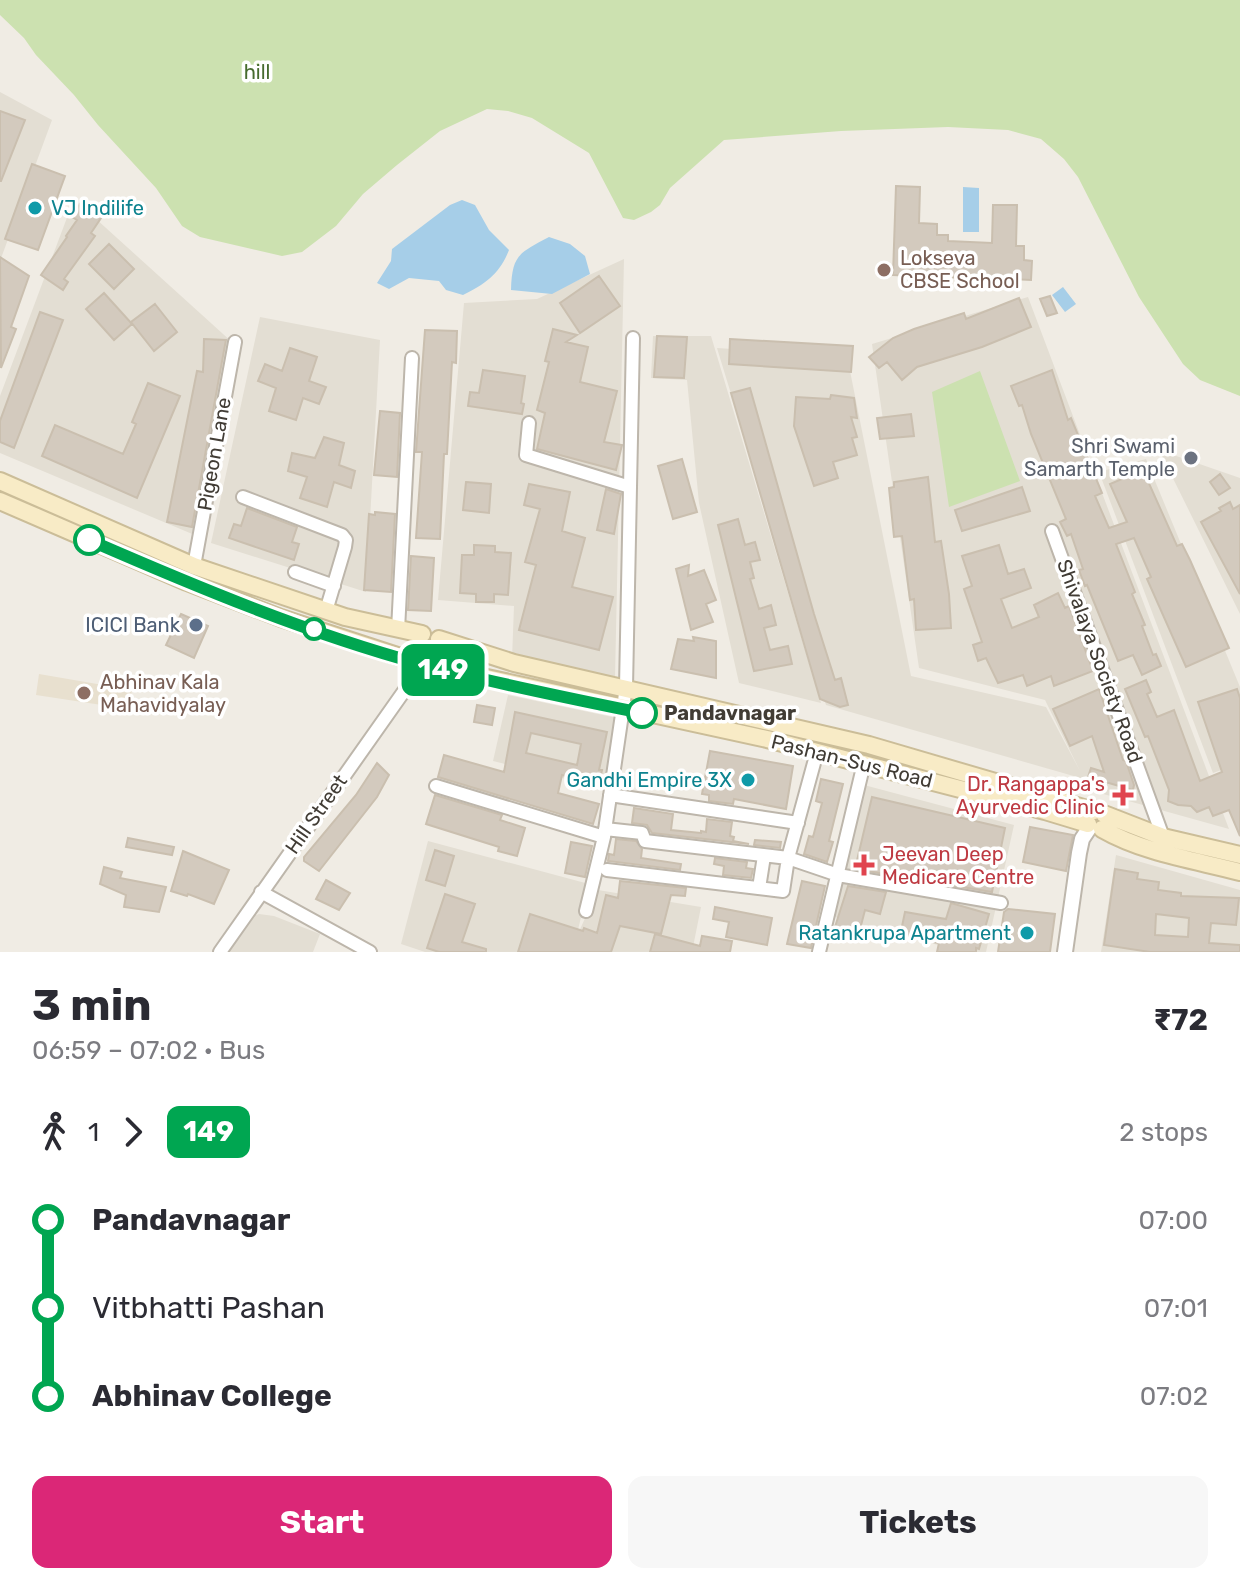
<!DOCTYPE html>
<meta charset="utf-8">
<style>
body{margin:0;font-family:Rubik,sans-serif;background:#f7f7f7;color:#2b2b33;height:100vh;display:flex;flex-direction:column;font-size:30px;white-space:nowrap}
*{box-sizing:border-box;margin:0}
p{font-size:26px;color:#7c7c81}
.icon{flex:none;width:44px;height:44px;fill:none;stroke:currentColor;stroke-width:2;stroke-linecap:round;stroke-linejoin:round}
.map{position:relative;height:952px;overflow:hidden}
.drawer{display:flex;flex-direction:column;background:#fff;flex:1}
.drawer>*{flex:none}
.badge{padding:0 16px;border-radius:12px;font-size:28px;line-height:52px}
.map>.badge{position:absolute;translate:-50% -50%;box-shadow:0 0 0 4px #fff}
.legs{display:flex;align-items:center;gap:12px;height:88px;padding:0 32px;font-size:26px}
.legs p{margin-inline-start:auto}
.summary{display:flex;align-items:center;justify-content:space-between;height:136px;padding:0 32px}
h1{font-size:44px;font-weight:700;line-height:60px}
.action{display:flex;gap:16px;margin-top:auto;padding:16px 32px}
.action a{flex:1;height:92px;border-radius:16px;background:#db2777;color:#fff;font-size:32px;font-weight:700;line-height:92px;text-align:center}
.action a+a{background:#f7f7f7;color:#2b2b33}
ul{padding:0 32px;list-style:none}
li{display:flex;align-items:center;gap:28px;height:88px;font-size:30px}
li i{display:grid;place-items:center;width:12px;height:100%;margin:0 10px;background:currentColor}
li i::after{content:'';width:20px;height:20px;margin:-10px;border:6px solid;border-radius:50%;background:#fff}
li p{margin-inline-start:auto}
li:first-child i{background:linear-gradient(#0000 50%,currentColor 0)}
li:last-child i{background:linear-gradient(currentColor 50%,#0000 0)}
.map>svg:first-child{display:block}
.residential{fill:#e3ded3}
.education{fill:#e8e0cf}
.green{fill:#cce1b0}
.water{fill:#a6cee8}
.building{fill:#d3cabe;stroke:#cabfaf;stroke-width:2;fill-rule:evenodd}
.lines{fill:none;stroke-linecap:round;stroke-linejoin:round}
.minor-casing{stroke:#bdb6ab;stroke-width:16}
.tertiary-casing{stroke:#bdb6ab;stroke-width:18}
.secondary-casing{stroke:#cbbd98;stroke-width:20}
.minor{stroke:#fff;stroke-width:12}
.tertiary{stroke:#fff;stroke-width:14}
.secondary{stroke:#f8ebc6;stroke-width:16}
.line-1-casing{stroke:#fff;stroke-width:18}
.line-1{stroke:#00a651;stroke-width:12}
.culture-dot{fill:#0f9aa8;stroke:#fff;stroke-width:3}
.education-dot{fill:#8d6e63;stroke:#fff;stroke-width:3}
.worship-dot{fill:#6b7280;stroke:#fff;stroke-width:3}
.stop-1-dot{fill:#fff;stroke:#00a651;stroke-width:4}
.service-dot{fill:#5c6f8a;stroke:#fff;stroke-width:3}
.health-dot{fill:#e0444e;stroke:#fff;stroke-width:3}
.labels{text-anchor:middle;stroke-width:7;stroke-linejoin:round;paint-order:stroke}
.park-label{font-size:20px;fill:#476c2f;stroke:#fff}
.culture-label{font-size:20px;fill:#0d838f;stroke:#fff;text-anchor:end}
.education-label{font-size:20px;fill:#785e54;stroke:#fff;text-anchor:start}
.worship-label{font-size:20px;fill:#5b616d;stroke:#fff;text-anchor:end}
.street-label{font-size:20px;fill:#413c35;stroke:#fff}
.service-label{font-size:20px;fill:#4e5e75;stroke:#fff;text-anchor:end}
.stop-label{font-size:20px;font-weight:bold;fill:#413c35;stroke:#fff;text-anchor:start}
.health-label{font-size:20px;fill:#be3a42;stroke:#fff;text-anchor:end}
</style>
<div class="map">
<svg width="1240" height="952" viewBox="0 0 1240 952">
<rect width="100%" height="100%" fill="#f0ece4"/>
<path class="residential" d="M0 92 52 120 0 261Z
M74 199 233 343 197 536 0 453V396Z
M624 259 615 678 512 659 514 606 438 600 464 303 537 299Z
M1028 297 1229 829 1089 790 1084 779 826 705 717 348 847 356 911 676 1046 707 1080 771 1045 700 919 668 872 344Z
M260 317 380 340 366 592 211 543Z
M653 336H711L821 703 739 683 699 503 687 380 651 378Z
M1159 450 1240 478V614Z
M1146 459 1240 687V763L1213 773 1099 472Z
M508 695 622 719 607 789 493 761Z
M864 785 1014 825 986 952H964L831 916Z
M428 841 589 884 576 938 598 890 701 907 692 952H425L401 944Z
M1116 855 1240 890V952H1101Z
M259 914 274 916 320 934 313 952H224L251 917Z"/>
<path class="education" d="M39 674 132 690 128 709 36 695Z"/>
<path class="green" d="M0 0H1240V396L1200 380 1183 364 1139 297 1078 177 1064 159 1041 139 1008 130 948 127 841 131 724 140 670 188 660 205 651 212 634 220 623 218 589 153 532 118 508 111 487 109 440 131 397 165 363 194 336 226 302 252 282 256 200 237 182 226 156 188 98 125 74 95 36 55 24 38 0 15Z
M980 371 1020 481 949 507 932 392Z"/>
<path class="water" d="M963 187 979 188V232H963Z
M462 200 475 205 489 230 509 250C500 273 486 284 463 295L446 290 439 281 409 278 389 289 377 283 391 261 392 249 450 205Z
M549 237 570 244 585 256 590 274 552 294 511 290C512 255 519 253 549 237Z
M1063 287 1076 304 1065 312 1052 295Z"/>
<path class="building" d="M0 111 25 120 1 181H0Z
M32 164 65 176 38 250 5 239Z
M896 186 920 187 919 223 937 224V235H948V241L992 243 993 205H1017L1016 246H1024V260L1032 261 1031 280 1008 279 1007 288H989L990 279 893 275Z
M83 199 105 212 91 233 95 236 64 279 68 282 63 290 41 275 67 237 66 236 77 220 72 217Z
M109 244 134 269 114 289 89 264Z
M0 257 29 276 11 327 16 329 1 368Z
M599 276 620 306 580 333 560 303Z
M104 293 132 324 114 340 86 309Z
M1050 296 1057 313 1047 316 1040 299Z
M1019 298 1031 327 982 347 917 367 902 380 887 362 879 368 869 357 893 338 914 329 964 313 966 319Z
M155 304 177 332 154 351 131 322Z
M40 312 63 320 14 448 0 442V421Z
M553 329 577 335 566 342 588 347 580 382 617 391 604 442 622 445 616 470 537 449 545 413 537 410 549 362 545 361Z
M425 330 457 331 456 363 452 362 447 454H444L440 539 416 538 422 452H416Z
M657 336 687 337 684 378 654 377Z
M204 339 226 340 225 345 192 527 167 522 197 371 203 372Z
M730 339 853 346 851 372 729 364Z
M290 348 317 357 309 381 326 387 319 404 303 398 296 420 269 411 276 388 258 381 265 364 282 371Z
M483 370 525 376 521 403 524 404 522 414 468 406 470 392 479 393Z
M1052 370 1068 420 1071 418 1102 493 1095 496 1109 528 1127 522 1110 484 1143 470 1177 546 1182 544 1190 560 1229 648 1186 667 1147 579 1151 577 1134 538 1116 544 1135 592 1132 594 1145 625 1142 626 1153 655 1156 654 1161 666 1142 675 1133 655 1118 661 1087 585 1085 586 1079 570 1083 569 1071 534 1067 536 1060 522 1066 519 1031 434 1022 405 1019 406 1011 386Z
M148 383 180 396 137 498 42 456 55 425 123 454 136 424 132 422Z
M750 388 814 614 835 680 841 678 848 705 840 707 820 699 731 393Z
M831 395 854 398 857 418 851 417 857 437 852 438 857 455 833 462 838 478 814 486 794 426 796 397 830 399Z
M380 411 400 413 397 477 374 475Z
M911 414 914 436 880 439 877 418Z
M324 437 344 443 339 465 355 471 351 488 334 482 327 507 300 498 307 477 288 471 292 453 315 458Z
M682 459 697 512 673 519 658 466Z
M1220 474 1230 488 1219 495 1210 482Z
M928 477 935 542 941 541 949 594 951 628 916 630 914 599 910 600 902 536 894 537 889 488 894 487V482Z
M466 482 491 484 489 513 463 510Z
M529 484 570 492 562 531 585 538 572 587 613 597 599 650 519 630 536 565 525 562 540 509 524 505Z
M1022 487 1030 511 962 531 955 510Z
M606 489 621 494 614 534 597 530Z
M1230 502 1233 509 1240 505V594L1201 522 1221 511 1219 508Z
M247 508 297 527 292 542 299 544 294 560 229 538 234 524 241 526Z
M375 512 395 514 391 592 364 590 369 514 375 515Z
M738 519 745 545 755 542 760 560 750 562 754 578 750 579 759 609 771 605 776 625 764 628 770 650 788 646 792 664 754 671 718 525Z
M474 545 495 546V552L511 553 508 595 494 594V602H476V594L460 593 462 555H474Z
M999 545 1008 574 1024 569 1031 588 1001 599 1012 628 1039 617 1034 605 1058 593 1065 608 1069 606 1093 671 1054 686 1051 676 1027 686 1023 675 998 683 986 658 978 661 973 645 982 642 964 589 972 586 962 556Z
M411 556 434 558 431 611 408 610Z
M689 565 688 576 704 570 716 600 706 604 713 622 691 630 676 569Z
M181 614 208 626 194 658 166 645Z
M693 637 716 641V678L671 669 678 639 694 641Z
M1146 680 1151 692 1147 694 1157 717 1174 710 1200 781 1222 772 1198 702 1237 689 1240 698V836L1229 810 1213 816 1209 807 1197 812 1191 806 1178 805 1168 801 1169 790 1148 736 1145 737 1125 689Z
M1099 689 1123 760 1126 761 1134 785 1133 790 1088 777 1091 768 1104 772 1092 736 1070 746 1053 709Z
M477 705 495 708 492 725 474 722Z
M515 712 607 732 599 770H602L599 784 562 775 558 793 599 804 593 824 438 777 444 755 504 772ZM531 733 581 744 577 765 526 753Z
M710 751 793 766 786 809 734 799 733 804 709 801V795L702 794Z
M377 763 389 775 377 797 319 871 304 861V857L356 795Z
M821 779 843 784 829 841 833 842 827 862 804 854 809 836 813 837 822 803 816 801Z
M435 795 502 815 500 820 525 828 517 856 498 851 499 847 426 824Z
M872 797 1005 828 992 892 855 869Z
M634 808 673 814 671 830 701 833V831L706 832 707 819 732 822 730 836 734 837 733 841 749 844 652 833 647 825 632 823Z
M1030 827 1073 835 1066 871 1023 862Z
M128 838 174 847 172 855 126 847Z
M616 839 636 841 642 849 641 858 681 864 680 870 608 861 609 854 614 855Z
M755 840 781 842 780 848 754 845Z
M571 842 592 846 585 877 565 873Z
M435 850 454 856 445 886 426 880Z
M183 851 229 870 214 904 188 894 187 896 171 891Z
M715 858 747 862 746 868 753 869 751 878 723 875 724 866 714 864Z
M104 867 122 872 120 878 166 887 159 912 124 907 126 895 100 884Z
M1115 869 1138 873 1137 879 1159 882 1158 890 1181 893V896L1239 898 1236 925 1211 923 1209 943 1240 945V952H1150L1104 945ZM1156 914 1189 918 1188 937 1155 935Z
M326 880 350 893 339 910 316 899Z
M620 881 686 888 685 896 671 895 661 934 620 926 611 952H518L530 914 583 931 584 928 597 933 606 895 618 898Z
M802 881 825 886 811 948 787 944Z
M848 886 886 892 880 914 865 910 858 937 834 930Z
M445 894 475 904 462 942 486 949V952H439L427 948Z
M951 903 989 914 979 949 976 948V952H937L939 943 900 936 905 912 946 919Z
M715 907 772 918 767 945 726 937 729 922 713 919Z
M1008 909 1055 914 1050 952H998L1004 912Z
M655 934 700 946 702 936 732 941 730 952H650Z"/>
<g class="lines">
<g class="minor-casing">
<path id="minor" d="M529 423 526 455 630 487
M243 497 342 535 346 540 345 547 326 611
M1052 531 1163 837
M194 566 235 342
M295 572 334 586
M398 630 412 358
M436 786 604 837
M610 795 798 823
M605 829 642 833 645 841 788 858 838 875 1001 903
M607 870 783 891 788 858 817 752
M759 888 764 856
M261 892 370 952
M586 911 604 837 626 687 633 338
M220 952 414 677 419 663
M819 952 864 763"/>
</g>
<g class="tertiary-casing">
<path id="tertiary" d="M1065 952 1079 853 1082 839 1090 827"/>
</g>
<g class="secondary-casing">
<path id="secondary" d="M0 481 194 566 345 617 422 634
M0 501 187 582 281 618 419 663
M439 639 514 663 869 745 1094 811
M427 665 767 739 1045 811 1088 824
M1104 814 1163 837 1240 855
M1102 829C1144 853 1194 860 1240 872"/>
</g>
<use href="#minor" class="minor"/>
<use href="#tertiary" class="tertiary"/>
<use href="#secondary" class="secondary"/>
</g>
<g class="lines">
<g class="line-1-casing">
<path id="line-1" d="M89 540C197 587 307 633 421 664 493 683 568 698 642 713"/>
</g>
<use href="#line-1" class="line-1"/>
</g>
<g class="culture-dot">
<circle cx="35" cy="208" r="8"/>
<circle cx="748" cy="780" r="8"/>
<circle cx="1027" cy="933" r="8"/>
</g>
<g class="education-dot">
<circle cx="884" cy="270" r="8"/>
<circle cx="84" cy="693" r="8"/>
</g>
<circle class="worship-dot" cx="1191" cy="458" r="8"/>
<g class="stop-1-dot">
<circle cx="89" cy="540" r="14"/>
<circle cx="314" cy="629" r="10"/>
<circle cx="642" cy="713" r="14"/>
</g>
<circle class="service-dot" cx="196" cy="625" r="8"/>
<g class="health-dot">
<path d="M1119 783h8v8h8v8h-8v8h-8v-8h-8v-8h8z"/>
<path d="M860 853h8v8h8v8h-8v8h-8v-8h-8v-8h8z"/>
</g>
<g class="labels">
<g class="park-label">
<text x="257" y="79">hill</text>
</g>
<g class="culture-label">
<text x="51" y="215" text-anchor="start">VJ Indilife</text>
<text x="732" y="787">Gandhi Empire 3X</text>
<text x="1011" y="940">Ratankrupa Apartment</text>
</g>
<g class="education-label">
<text x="900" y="265">Lokseva<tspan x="900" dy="23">CBSE School</tspan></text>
<text x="100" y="689">Abhinav Kala<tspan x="100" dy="23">Mahavidyalay</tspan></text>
</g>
<g class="worship-label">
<text x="1175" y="453">Shri Swami<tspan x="1175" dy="23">Samarth Temple</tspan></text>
</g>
<g class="street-label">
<text transform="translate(214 454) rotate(-80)" y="7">Pigeon Lane</text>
<text transform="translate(1100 661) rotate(70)" y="7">Shivalaya Society Road</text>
<text transform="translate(852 761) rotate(14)" y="7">Pashan-Sus Road</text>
<text transform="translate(316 814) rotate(-55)" y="7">Hill Street</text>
</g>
<g class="service-label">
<text x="180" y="632">ICICI Bank</text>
</g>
<g class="stop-label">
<text x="664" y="720">Pandavnagar</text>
</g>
<g class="health-label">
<text x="1105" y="791">Dr. Rangappa's<tspan x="1105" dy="23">Ayurvedic Clinic</tspan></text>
<text x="882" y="861" text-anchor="start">Jeevan Deep<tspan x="882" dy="23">Medicare Centre</tspan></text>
</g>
</g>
</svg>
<b class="badge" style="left:443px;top:670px;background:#00a651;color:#fff">149</b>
</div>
<section class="drawer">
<div class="summary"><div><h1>3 min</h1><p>06:59 – 07:02 · Bus</p></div><b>₹72</b></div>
<div class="legs"><svg class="icon" aria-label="walk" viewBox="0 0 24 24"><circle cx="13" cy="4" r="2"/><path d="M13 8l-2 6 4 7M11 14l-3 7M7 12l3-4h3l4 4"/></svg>1<svg class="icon" aria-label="forward" viewBox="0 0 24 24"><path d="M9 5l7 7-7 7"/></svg><b class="badge" style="background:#00a651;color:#fff">149</b><p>2 stops</p></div>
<ul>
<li><i style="color:#00a651"></i><b>Pandavnagar</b><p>07:00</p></li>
<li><i style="color:#00a651"></i><span>Vitbhatti Pashan</span><p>07:01</p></li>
<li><i style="color:#00a651"></i><b>Abhinav College</b><p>07:02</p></li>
</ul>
<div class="action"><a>Start</a><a>Tickets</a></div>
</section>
